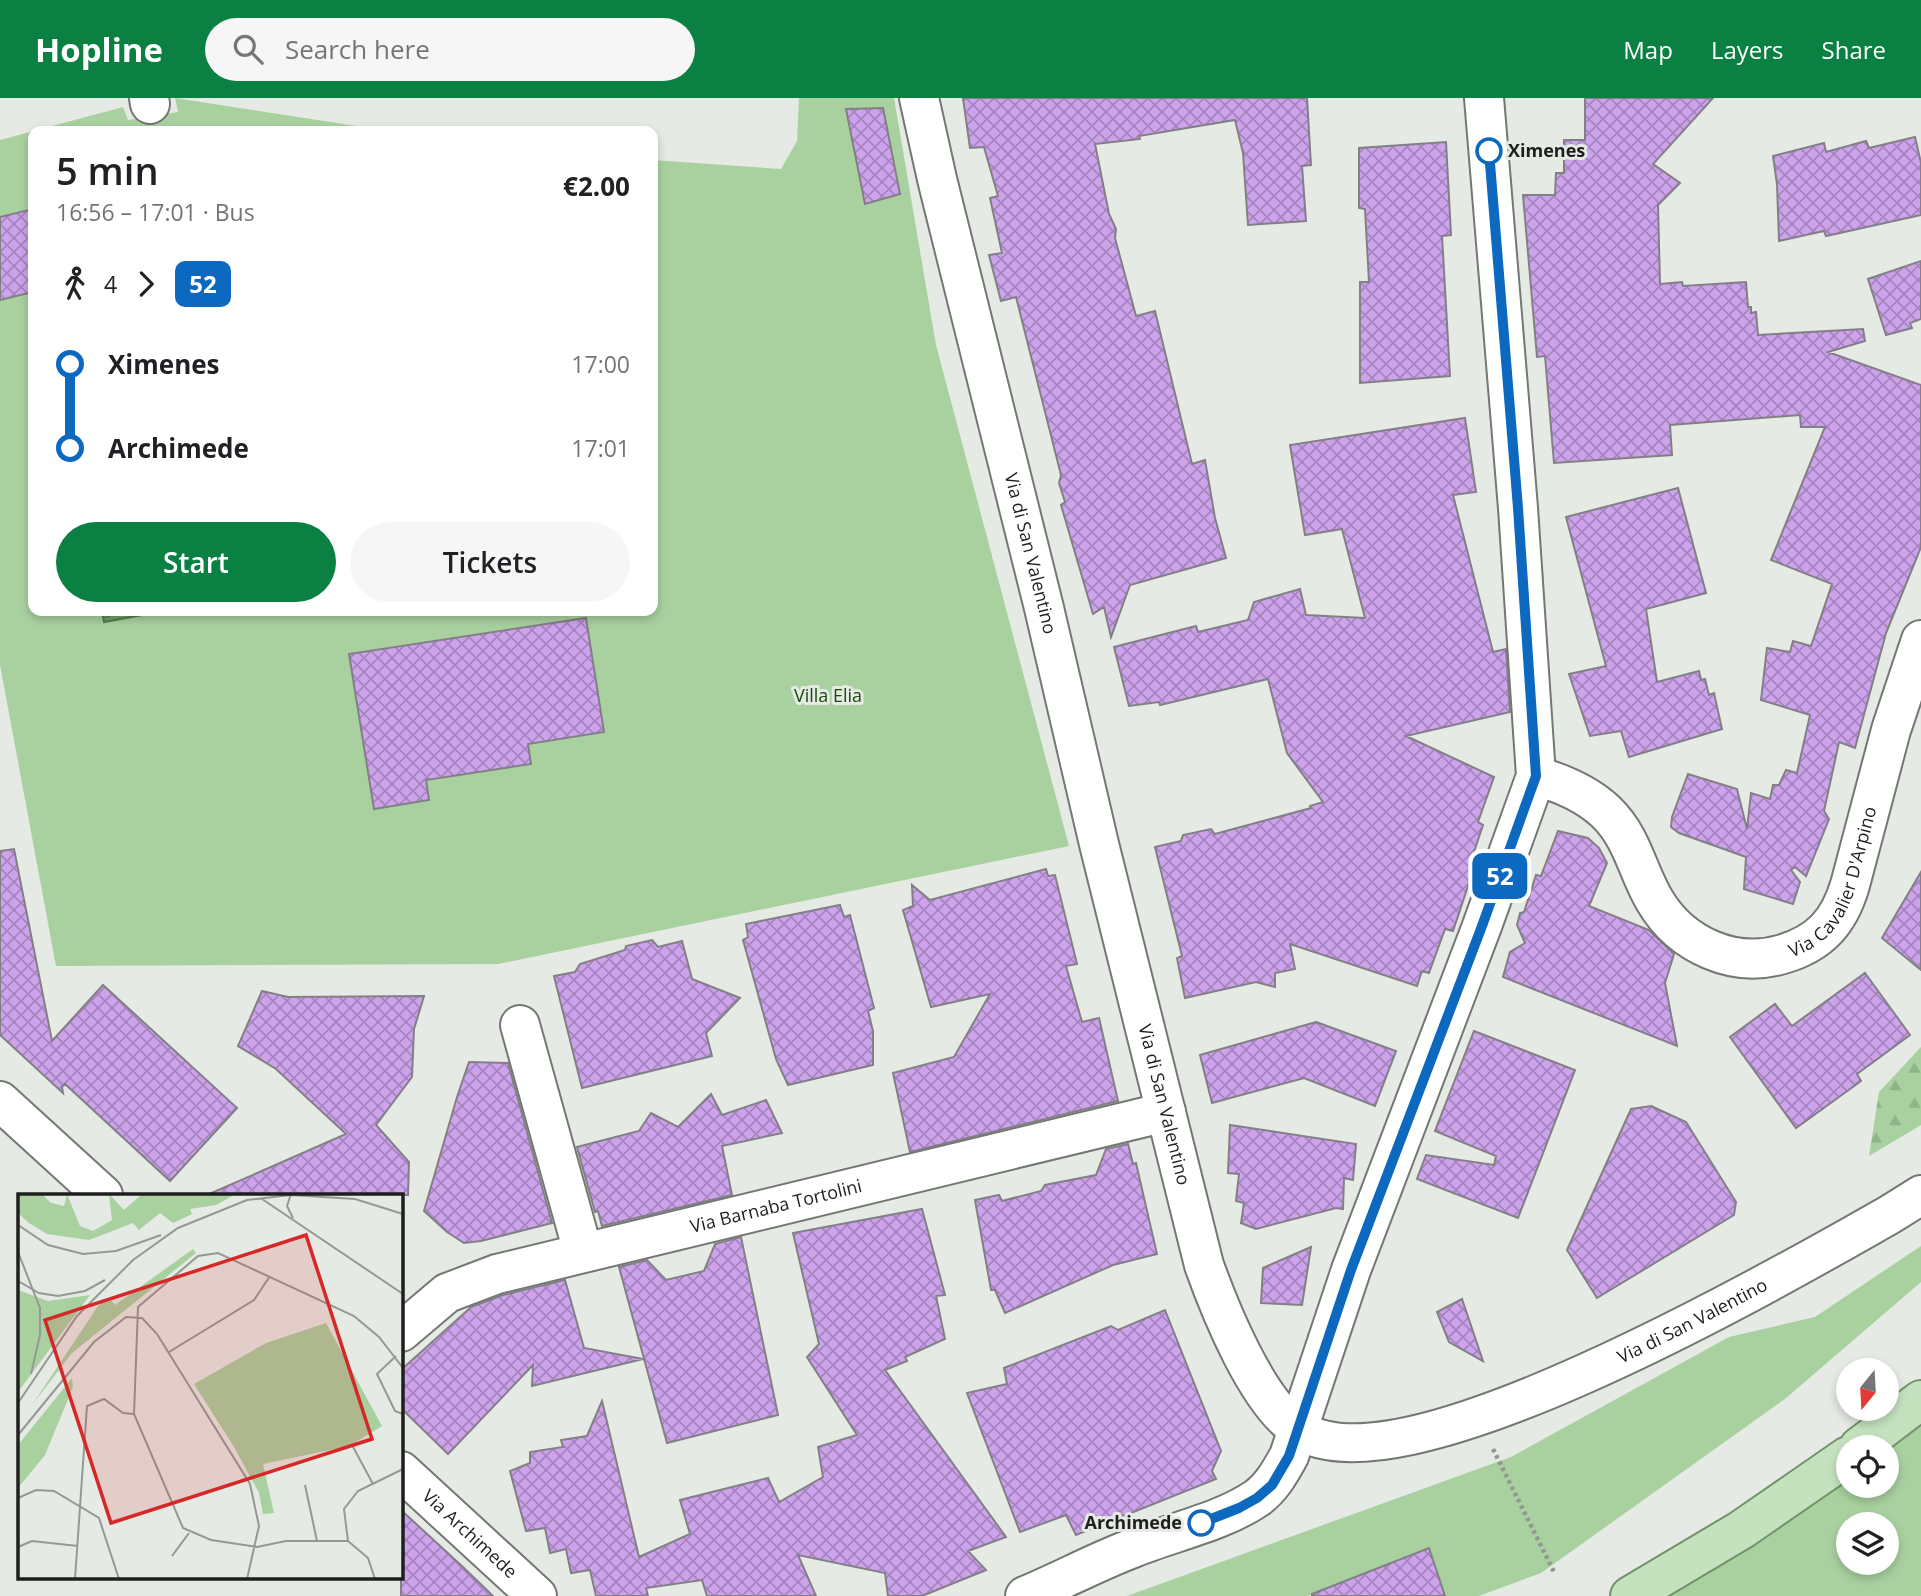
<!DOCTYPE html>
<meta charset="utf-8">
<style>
body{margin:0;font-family:"Open Sans",sans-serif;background:#f6f6f6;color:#202124;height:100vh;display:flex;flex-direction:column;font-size:26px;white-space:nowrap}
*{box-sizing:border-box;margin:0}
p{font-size:23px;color:#757577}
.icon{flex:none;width:38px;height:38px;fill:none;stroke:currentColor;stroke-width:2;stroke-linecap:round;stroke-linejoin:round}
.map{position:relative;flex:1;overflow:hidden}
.drawer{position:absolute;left:28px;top:28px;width:630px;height:490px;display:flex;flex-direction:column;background:#fff;border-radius:14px;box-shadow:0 4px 10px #0003}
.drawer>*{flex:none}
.badge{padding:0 14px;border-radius:10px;font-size:24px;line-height:46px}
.needle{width:46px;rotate:198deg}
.buttons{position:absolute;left:1836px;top:1260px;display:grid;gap:14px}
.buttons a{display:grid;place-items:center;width:63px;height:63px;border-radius:50%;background:#fff;box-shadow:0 4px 10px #0003;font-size:35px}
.map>.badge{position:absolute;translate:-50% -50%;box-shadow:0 0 0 4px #fff}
.legs{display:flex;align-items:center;gap:10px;height:77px;padding:0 28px;font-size:23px}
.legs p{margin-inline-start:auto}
.headline{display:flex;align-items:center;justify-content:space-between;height:119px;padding:0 28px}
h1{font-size:38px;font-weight:600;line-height:52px}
.button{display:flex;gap:14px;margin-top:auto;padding:14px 28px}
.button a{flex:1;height:80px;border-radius:42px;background:#0b8043;color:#fff;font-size:28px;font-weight:600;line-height:80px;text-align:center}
.button a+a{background:#f6f6f6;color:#202124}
ul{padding:0 28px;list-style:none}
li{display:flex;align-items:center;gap:24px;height:84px;font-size:26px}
li i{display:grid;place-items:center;width:10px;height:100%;margin:0 9px;background:currentColor}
li i::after{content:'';width:18px;height:18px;margin:-9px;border:5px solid;border-radius:50%;background:#fff}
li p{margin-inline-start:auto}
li:first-child i{background:linear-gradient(#0000 50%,currentColor 0)}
li:last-child i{background:linear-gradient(currentColor 50%,#0000 0)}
header{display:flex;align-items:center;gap:42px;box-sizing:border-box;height:98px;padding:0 35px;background:#0b8043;color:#fff}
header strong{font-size:33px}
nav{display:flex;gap:38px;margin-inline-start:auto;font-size:24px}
.search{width:490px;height:63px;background:#f6f6f6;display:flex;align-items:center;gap:18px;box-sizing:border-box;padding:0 24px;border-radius:38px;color:#757577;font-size:26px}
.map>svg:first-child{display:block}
.green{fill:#a9d1a0;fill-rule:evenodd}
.forest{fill:url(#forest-firs)}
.water{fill:url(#water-waves);stroke:#577e4f;stroke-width:2}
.building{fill:url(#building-cross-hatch);stroke:#837f86;stroke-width:2}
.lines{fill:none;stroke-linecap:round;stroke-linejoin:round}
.minor-casing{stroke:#737872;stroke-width:42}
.major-casing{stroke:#72916a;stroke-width:42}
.path{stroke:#949793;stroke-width:4.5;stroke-dasharray:3.5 3.5;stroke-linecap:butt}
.minor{stroke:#fff;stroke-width:38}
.major{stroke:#c5e2bf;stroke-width:38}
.line-1-casing{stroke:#fff;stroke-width:16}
.line-1{stroke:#0c69bf;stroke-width:10}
.stop-1-dot{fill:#fff;stroke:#0c69bf;stroke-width:3.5}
.labels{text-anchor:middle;stroke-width:6;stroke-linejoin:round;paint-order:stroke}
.stop-label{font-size:18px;font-weight:bold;fill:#1e1f1d;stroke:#e5eae4;text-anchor:start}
.street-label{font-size:18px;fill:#1e1f1d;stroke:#e5eae4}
.park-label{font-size:18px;fill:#174c06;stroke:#e5eae4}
.inset-road{fill:none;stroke:#959994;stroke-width:2}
.view{fill:#d62828;fill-opacity:0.15;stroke:#d62828;stroke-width:3.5}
.inset-edge{fill:none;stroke:#1e1f1d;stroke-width:3.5}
</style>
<header>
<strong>Hopline</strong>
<div class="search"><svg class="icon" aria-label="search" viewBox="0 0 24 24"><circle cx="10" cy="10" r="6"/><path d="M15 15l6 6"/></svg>Search here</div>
<nav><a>Map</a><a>Layers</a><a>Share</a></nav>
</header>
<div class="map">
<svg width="1921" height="1498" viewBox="0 0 1921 1498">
<defs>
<pattern id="forest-firs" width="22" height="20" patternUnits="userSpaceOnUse" patternTransform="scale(1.75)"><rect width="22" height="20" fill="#a9d1a0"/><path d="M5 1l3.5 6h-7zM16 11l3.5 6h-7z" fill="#91b389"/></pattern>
<pattern id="water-waves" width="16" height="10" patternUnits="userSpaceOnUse" patternTransform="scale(1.75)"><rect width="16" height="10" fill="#70a664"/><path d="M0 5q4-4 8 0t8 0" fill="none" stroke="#5b8752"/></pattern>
<pattern id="building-cross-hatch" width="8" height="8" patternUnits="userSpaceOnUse" patternTransform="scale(1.75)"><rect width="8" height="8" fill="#cda3ec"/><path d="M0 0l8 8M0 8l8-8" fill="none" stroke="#a684bf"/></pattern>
</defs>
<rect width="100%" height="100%" fill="#e5eae4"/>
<path class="green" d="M175 0 389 33H33V513H653V62L781 71 797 43 799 0H894L936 247 1069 748 498 866 56 868 0 567V42L123 9 128 22 178 14Z
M1921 1148V1184L1785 1301 1541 1475 1479 1498H1445L1429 1450 1308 1498H1127L1511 1359 1729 1239 1815 1219Z
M1921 1322V1498H1667L1848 1373V1388H1886V1349ZM1848 1426H1886V1465H1848Z"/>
<path class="forest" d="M1921 949V1027L1869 1058 1879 994Z"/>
<path class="water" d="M102 513H147L148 516 104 524Z"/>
<path class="building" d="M963 0H1307L1311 67 1302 68 1306 123 1248 127 1243 55 1235 22 1139 38 1140 41 1095 46 1109 116 1116 131 1115 140 1136 218 1155 213 1192 366 1205 362 1215 420 1226 460 1130 487 1111 539 1104 509 1093 516 1061 407 1065 404 1059 385 1061 377 1016 199 1001 203 989 157 1002 155 990 100 998 98 984 49 970 50Z
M1585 0H1713L1653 66 1680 85 1658 107 1660 186 1682 184 1683 188 1746 184 1748 209H1751V215L1756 214 1758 237 1863 231 1865 243 1828 254 1921 287V449L1886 535 1855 650 1839 644 1824 713 1829 721 1806 778 1795 769 1791 772 1800 784 1793 806 1744 791 1746 759 1679 735 1671 729 1672 719 1688 676 1737 691 1747 731 1751 695 1770 701 1773 687H1779L1786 672 1797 675 1810 617 1761 602 1767 550 1790 554 1793 543 1811 548 1832 486 1771 462 1825 329H1801L1800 317 1670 327 1672 357 1554 365 1545 258 1537 259 1523 97H1555L1556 75H1564V42H1585Z
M883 10 900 96 865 106 846 11Z
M1915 39 1921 65V117L1826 138 1824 133 1779 143 1777 86 1773 58 1824 45 1826 54 1866 43 1869 50Z
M1446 44 1451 137 1442 138 1450 278 1360 285V184H1369L1365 111 1359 110V50Z
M33 111V194L0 202V119Z
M1921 163V221L1910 225 1912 230 1886 237 1868 181Z
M1465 320 1476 394 1453 397 1493 554 1506 551 1510 614 1406 638 1494 679 1478 724 1483 727 1469 769 1474 770 1453 833 1445 831 1429 875 1422 873 1417 888 1290 846 1295 871 1275 875V889L1256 884 1185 900 1177 860 1182 858 1155 749 1181 743 1183 737 1211 731 1215 736 1311 710 1310 708 1323 704 1287 655 1268 581 1160 607 1159 604 1129 608 1114 549 1196 528 1198 534 1248 522 1254 504 1300 491 1306 517 1365 520 1342 431 1305 437 1290 347Z
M1678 390 1706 495 1646 511 1657 584 1699 573 1701 582 1705 581 1709 597 1714 595 1722 631 1629 659 1621 633 1590 638 1569 576 1606 568 1566 419Z
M586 520 604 634 528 646 531 666 426 682 429 702 374 711 349 556Z
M1558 733 1588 740 1599 750 1607 765 1589 808 1649 832 1674 856 1665 885 1677 948 1503 879 1510 854 1525 845 1517 827 1520 815 1524 814 1536 777 1541 778Z
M14 751 52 943 103 887 237 1010 170 1083 65 986 62 989 63 995 0 937V753Z
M1046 771 1048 778 1055 777 1077 866 1066 868 1082 924 1099 920 1118 1003 910 1054 893 975 954 959 990 896 931 909 903 812 913 808 912 787 930 802Z
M1921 774V872L1882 840Z
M840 807 844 819 850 817 874 910 868 913 873 933V967L788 987 776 961 743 842 748 839 746 826Z
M652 842 658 849 682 843 692 881 740 900 706 935 712 958 582 990 554 878 575 874 580 866 625 852 626 848Z
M1865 875 1910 937 1857 976 1861 983 1796 1030 1730 939 1775 906 1792 928Z
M262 893 288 899 424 898 414 931 412 979 376 1027 409 1064 408 1097H207L346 1036 276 971 238 948Z
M1316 924 1396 953 1375 1008 1304 980 1212 1005 1200 957Z
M1474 933 1575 972 1518 1120 1417 1081 1426 1057 1494 1067 1496 1058 1435 1033Z
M469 964 508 965 552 1125 481 1143 464 1145 447 1134 424 1113 457 999Z
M711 996 722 1017 766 1002 782 1035 722 1048 732 1097 602 1128 598 1113 595 1114 577 1049 639 1033 651 1015 678 1029Z
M1651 1008 1686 1024 1736 1104 1734 1117 1597 1200 1567 1152 1631 1011Z
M1230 1027 1356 1046 1353 1082 1344 1080 1343 1111 1336 1110 1256 1131 1241 1125 1244 1105 1236 1103 1239 1076 1228 1075Z
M1128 1046 1133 1066 1136 1065 1157 1156 1113 1167 1005 1215 995 1192H991L975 1102 999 1097 1002 1103 1041 1093 1045 1087 1096 1077 1106 1051Z
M922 1111 945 1197 936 1198 945 1241 905 1259 907 1263 885 1272 1006 1439 968 1453 986 1472 922 1498H888L885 1475 798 1457 816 1498H707L702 1482 646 1490 648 1498H596L590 1472 571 1475 566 1451 550 1455 545 1430 526 1433 510 1373 530 1365V1354L563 1349 561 1342 587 1338 602 1303 639 1459 690 1436 680 1402 768 1380 779 1404 823 1379 818 1349 857 1337 807 1259 819 1246 793 1135Z
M741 1139 778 1317 667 1345 619 1169 647 1162 666 1182 704 1173 715 1146Z
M1311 1149 1302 1207 1261 1205 1263 1170Z
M565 1182 584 1250 643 1261 532 1288 533 1267 448 1356 401 1310V1272L471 1209 503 1197Z
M1462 1201 1483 1263 1449 1244 1437 1214Z
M1165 1212 1221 1353 1212 1373 1216 1381 1076 1437 1066 1417 1020 1434 967 1295 1007 1286 1004 1270 1111 1228 1118 1232Z
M401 1412 464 1470 493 1498H401Z
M1429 1450 1445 1498H1312V1496Z"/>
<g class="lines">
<g class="minor-casing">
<g id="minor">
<path d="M149 0 150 6"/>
<path id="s1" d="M919 0 937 81 1044 510 1099 746 1204 1167C1220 1212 1257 1304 1298 1331 1400 1401 1788 1174 1889 1117L1921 1097"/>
<path id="s2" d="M1536 678C1561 685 1587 696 1606 714 1633 740 1637 773 1655 803 1681 847 1734 871 1783 856 1820 845 1839 824 1850 787L1891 632 1921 542"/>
<path d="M520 927 583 1154"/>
<path d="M0 1003 103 1097"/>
<path id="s3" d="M401 1234 447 1195 497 1176 1166 1014"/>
<path id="s4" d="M401 1373 537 1498"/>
<path d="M1025 1498C1061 1483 1096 1464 1133 1450 1172 1434 1222 1424 1257 1400 1272 1389 1280 1374 1289 1358L1351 1172 1482 828 1536 678 1518 410 1484 0"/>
</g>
</g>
<g class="major-casing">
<path id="major" d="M1859 1349 1921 1302
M1630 1498 1741 1432 1848 1358"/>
</g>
<path class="path" d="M1493 1351 1555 1476"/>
<use href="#minor" class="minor"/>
<use href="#major" class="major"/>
</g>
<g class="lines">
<g class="line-1-casing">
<path id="line-1" d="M1201 1425 1239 1410 1257 1400 1272 1387 1289 1358 1351 1172 1482 828 1536 678 1518 410 1489 53"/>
</g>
<use href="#line-1" class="line-1"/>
</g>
<g class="stop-1-dot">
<circle cx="1489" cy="53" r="12"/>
<circle cx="1201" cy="1425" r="12"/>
</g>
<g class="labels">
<g class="stop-label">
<text x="1508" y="59">Ximenes</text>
<text x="1182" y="1431" text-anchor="end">Archimede</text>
</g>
<g class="street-label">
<text dy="6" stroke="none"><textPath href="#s1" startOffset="469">Via di San Valentino</textPath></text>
<text dy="6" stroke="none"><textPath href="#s2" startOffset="425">Via Cavalier D'Arpino</textPath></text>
<text dy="6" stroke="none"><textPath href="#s1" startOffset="1036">Via di San Valentino</textPath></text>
<text dy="6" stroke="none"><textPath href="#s3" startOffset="401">Via Barnaba Tortolini</textPath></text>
<text dy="6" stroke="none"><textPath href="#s1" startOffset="1813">Via di San Valentino</textPath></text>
<text dy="6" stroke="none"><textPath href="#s4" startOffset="93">Via Archimede</textPath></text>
</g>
<g class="park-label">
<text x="828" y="604">Villa Elia</text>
</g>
</g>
<g transform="translate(18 1096)">
<rect width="385" height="385" fill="#e5eae4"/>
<path d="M0 0H24L33 9 46 12 49 0 62 32 75 37 94 26 91 0 106 16 124 0H218L198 11 172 15 174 20 155 29 142 19 121 36 115 29 71 46 29 40 11 29 0 19ZM175 55 178 59 54 159 14 211 80 112 91 104 97 111ZM0 96 30 107 72 101 0 198ZM308 129 364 232 331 252 245 270 256 319 245 320 241 299 216 253 176 190 248 149Z" fill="#a9d1a0"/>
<path d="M54 184 55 193 27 261 0 294V251Z" fill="#a9d1a0"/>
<path class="inset-road" d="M273 0 269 12 275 24M244 5 385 100M0 31 30 51 65 60 98 57 143 41M0 58 22 114V141L13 180M0 87 21 99 40 102 67 97 87 86M0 135V179M151 158 236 106 252 82M378 162 359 180 377 217 385 220M0 209 59 122 115 66 160 34 229 6 273 1 337 5 385 20M0 241 76 148 108 123 124 124 139 140 232 290 241 332 229 385M334 251 355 290M287 291 299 347M0 304 18 296 36 297 81 324 101 385M330 347H268L239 353 193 346 165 334 116 220 120 113 180 62 200 59 336 122 361 143 385 174M0 353 14 347 60 352M154 362 171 339M57 385 69 212 86 205 105 219 116 220M357 385 350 364 330 347 326 315 340 297 385 275"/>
<path class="view" d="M288 41 354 245 93 329 27 126Z"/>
<rect width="385" height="385" class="inset-edge"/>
</g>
</svg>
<div class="buttons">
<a><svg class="needle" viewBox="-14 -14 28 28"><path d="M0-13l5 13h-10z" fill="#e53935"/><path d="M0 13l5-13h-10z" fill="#757577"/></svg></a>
<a><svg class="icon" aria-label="locate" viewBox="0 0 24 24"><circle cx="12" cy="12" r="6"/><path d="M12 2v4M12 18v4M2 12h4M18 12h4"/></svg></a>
<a><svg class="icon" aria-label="layers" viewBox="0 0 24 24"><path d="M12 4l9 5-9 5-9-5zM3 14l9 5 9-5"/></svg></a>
</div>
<b class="badge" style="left:1500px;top:778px;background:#0c69bf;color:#fff">52</b>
<section class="drawer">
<div class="headline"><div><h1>5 min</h1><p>16:56 – 17:01 · Bus</p></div><b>€2.00</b></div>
<div class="legs"><svg class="icon" aria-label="walk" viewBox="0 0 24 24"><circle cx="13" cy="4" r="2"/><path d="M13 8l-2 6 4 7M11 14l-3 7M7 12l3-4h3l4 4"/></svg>4<svg class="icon" aria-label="forward" viewBox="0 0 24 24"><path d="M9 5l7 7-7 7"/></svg><b class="badge" style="background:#0c69bf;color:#fff">52</b></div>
<ul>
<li><i style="color:#0c69bf"></i><b>Ximenes</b><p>17:00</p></li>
<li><i style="color:#0c69bf"></i><b>Archimede</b><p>17:01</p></li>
</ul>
<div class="button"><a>Start</a><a>Tickets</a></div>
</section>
</div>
